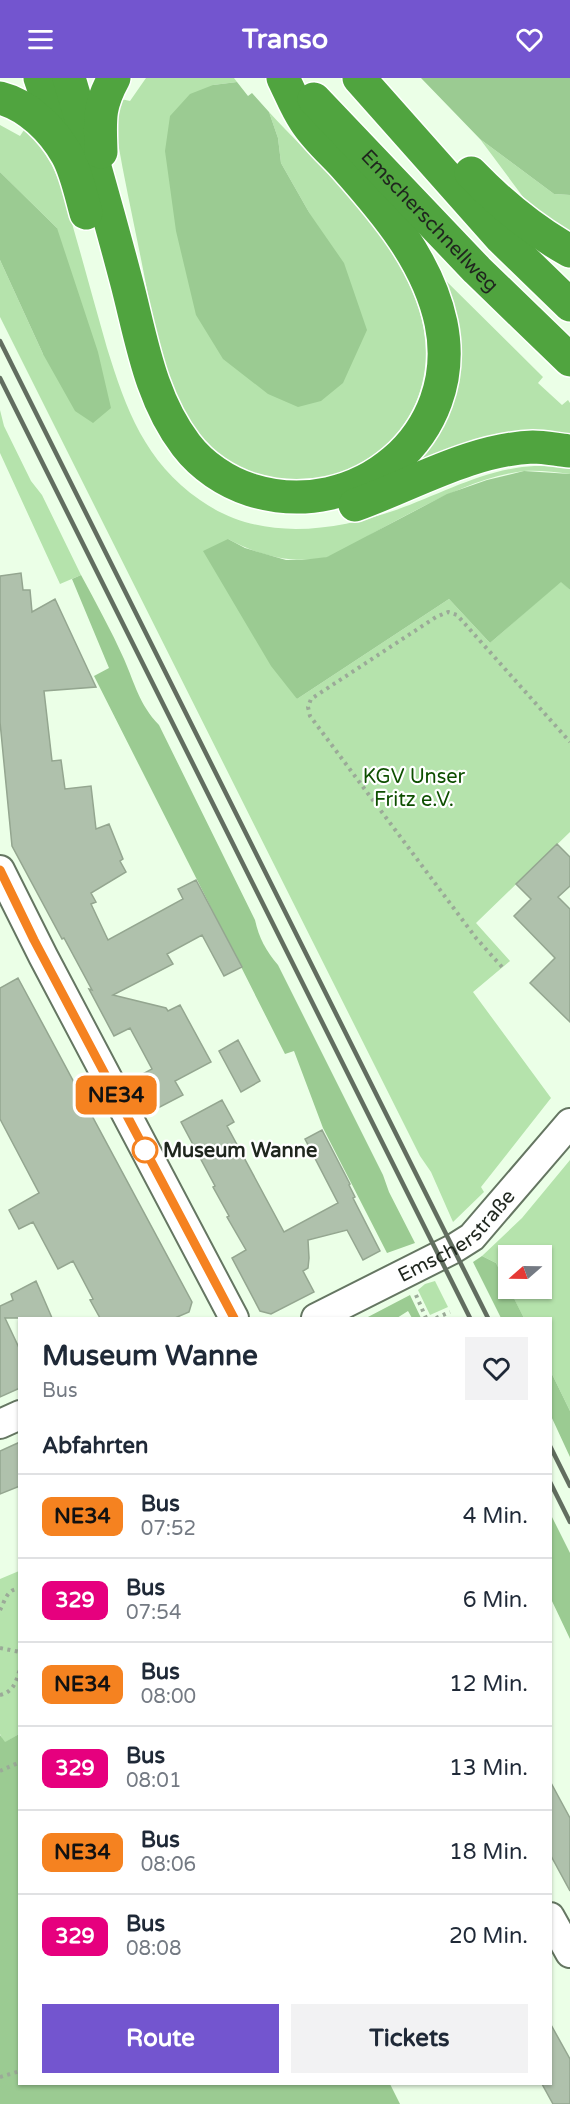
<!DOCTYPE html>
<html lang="de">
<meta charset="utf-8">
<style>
body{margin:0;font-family:"Varela Round",sans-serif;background:#f2f2f3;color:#1f2937;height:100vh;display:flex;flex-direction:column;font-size:22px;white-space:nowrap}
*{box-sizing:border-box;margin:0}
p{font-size:20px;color:#747a83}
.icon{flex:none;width:33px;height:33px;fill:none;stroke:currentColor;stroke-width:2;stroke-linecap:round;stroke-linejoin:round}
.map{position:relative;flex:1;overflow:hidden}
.side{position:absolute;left:18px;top:1239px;width:534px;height:768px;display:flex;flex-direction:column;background:#fff;border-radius:0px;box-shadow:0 2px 4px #0004}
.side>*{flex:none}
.badge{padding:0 12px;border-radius:9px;font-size:21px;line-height:39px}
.needle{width:39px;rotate:250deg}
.controls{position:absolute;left:498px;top:1167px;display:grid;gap:12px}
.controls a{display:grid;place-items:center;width:54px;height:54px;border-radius:0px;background:#fff;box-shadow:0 2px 4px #0004;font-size:30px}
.map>.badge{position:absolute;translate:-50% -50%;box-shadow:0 0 0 3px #fff}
h2{padding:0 24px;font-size:22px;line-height:54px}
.round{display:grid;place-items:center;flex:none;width:63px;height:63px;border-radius:0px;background:#f2f2f3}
.head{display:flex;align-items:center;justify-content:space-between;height:102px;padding:0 24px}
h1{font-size:28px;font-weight:800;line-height:45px}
.cta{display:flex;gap:12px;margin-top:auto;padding:12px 24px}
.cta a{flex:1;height:69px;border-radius:0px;background:#7355cf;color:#fff;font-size:24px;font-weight:800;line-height:69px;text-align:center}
.cta a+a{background:#f2f2f3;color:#1f2937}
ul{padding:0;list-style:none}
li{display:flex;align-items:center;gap:18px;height:84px;padding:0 24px;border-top:2px solid #e0e1e3}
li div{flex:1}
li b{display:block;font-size:22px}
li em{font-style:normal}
li .badge{min-width:66px;font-weight:700;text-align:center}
header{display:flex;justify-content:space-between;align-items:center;height:78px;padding:0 24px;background:#7355cf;color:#fff;font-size:27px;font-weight:800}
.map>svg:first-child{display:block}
.green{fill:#b5e3ac}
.forest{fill:#9bcb92}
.building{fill:#afc1ac;stroke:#94a690;stroke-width:1.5}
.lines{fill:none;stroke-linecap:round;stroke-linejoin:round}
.street-casing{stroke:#657662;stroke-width:32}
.highway-casing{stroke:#fff;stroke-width:36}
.path{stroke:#9baa98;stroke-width:4;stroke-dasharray:3 4.5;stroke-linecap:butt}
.street{stroke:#fff;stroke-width:28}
.highway{stroke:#50a43f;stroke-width:33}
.rail{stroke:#626e60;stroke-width:4.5}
.line-casing{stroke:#fff;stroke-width:14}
.line{stroke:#f58220;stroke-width:9}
.stop-dot{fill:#fff;stroke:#f58220;stroke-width:3}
.labels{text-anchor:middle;stroke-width:4.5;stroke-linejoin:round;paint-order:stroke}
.street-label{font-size:20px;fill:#1f261e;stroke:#fff}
.park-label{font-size:20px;fill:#0e4f00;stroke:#fff}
.stop-label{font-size:20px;font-weight:bold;fill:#1f261e;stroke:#fff;text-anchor:start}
</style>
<header><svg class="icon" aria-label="menu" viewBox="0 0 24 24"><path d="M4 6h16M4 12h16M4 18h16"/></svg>Transo<svg class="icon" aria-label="heart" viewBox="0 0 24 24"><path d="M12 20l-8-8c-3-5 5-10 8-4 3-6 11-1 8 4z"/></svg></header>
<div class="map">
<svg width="570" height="2026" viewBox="0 0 570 2026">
<rect width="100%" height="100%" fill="#ebffe7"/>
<path class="green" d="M146 0H234L237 4 213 7 310 136 281 85 278 60 269 34C322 91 395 156 419 231 437 290 419 347 368 381 349 393 326 403 303 404 296 404 288 402 280 401 247 398 215 379 195 352 160 302 153 239 141 181 133 141 124 100 117 59V43L121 21 130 23Z
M0 47 20 58 24 52C57 81 64 116 75 156 86 194 96 232 107 270 126 331 145 384 200 422 259 464 331 454 396 432 436 418 473 397 516 390 534 387 552 388 570 390V396C555 394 539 392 524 393 473 399 422 429 377 453 362 461 340 477 324 480 291 486 257 477 228 461L297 621 449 521 490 565 561 503 570 512V754L476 845 510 883 473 914 551 1020 481 1109 484 1114 453 1144 431 1094 420 1078 0 239V182L43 276 57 150 0 94Z
M480 61 554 116 570 117V182Z
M437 194 543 299 538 305 562 327 568 322 570 325V360L406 387 422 369Z
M0 332 4 348 31 403 42 417 81 497 60 506 0 375Z
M570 1082V1333L551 1294 550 1240H524L509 1211 542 1210V1178H508V1209L496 1185 482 1178 522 1140Z
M435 1203 448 1229 430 1237 418 1212 425 1206Z
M19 1493V1656L4 1665 0 1656V1501Z"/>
<path class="forest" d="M421 0H570V117L554 116 480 61Z
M237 4 248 18 252 15 269 34 278 60 281 85 310 136 344 185 367 252 343 305 321 323 298 329 268 316 223 281 196 237 176 153 165 73 170 38 190 16 213 7Z
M0 94 57 150 98 274 111 330 93 345 75 333 43 276 0 182Z
M524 393 570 396V512L561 504 490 565 449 521 297 621 271 588 203 473 228 461 245 470 286 482H302L327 479 447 416 487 402Z
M81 497C96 525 111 552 124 581 135 606 139 626 159 647L255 842C259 860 266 873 278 887L383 1097 389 1114 415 1165 387 1175 323 1050 294 973 285 976 94 598 109 590 72 501Z
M482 1178 496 1185 524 1240H501L473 1184Z
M410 1217 421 1240H412L408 1233 397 1240H366Z
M551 1294 570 1333V1379L551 1338Z
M550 1435 570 1475V1561L551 1521Z
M19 1656 20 2006H390L400 2026H0V1657L5 1664Z"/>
<path class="building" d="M21 495 23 512H30L32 534 55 521 96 609 44 613 52 683 61 682 65 711 91 708 96 751 109 746 123 781 120 783 126 794 91 815 96 824 91 826 108 862 183 821 178 811 196 802 242 889 224 898 202 857 167 876 173 886 113 917 166 930 168 933 180 927 211 984 175 1003 183 1017 156 1031 139 998 152 991 130 950 114 958 89 911 92 912 64 860 62 861 12 768 0 644V498Z
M557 766 570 779V808L558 819 570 831V944L530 905 555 880 514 838 531 821 516 806Z
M18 900 192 1224 189 1234 175 1240H100L90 1222 93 1221 73 1183 58 1191 33 1144 19 1151 9 1132 39 1115 0 1041V910Z
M238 962 260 1003 241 1014 219 973Z
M222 1022 234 1044 227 1048 284 1154 338 1125 305 1061 322 1052 350 1106 349 1107 355 1119 353 1120 380 1173 363 1182 347 1152 308 1162 309 1180 308 1190 303 1193 314 1214 271 1236 260 1233 232 1180 246 1172 227 1139 229 1138 213 1109 215 1108 181 1044Z
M36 1203 52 1240H5L20 1272V1310L0 1319V1228L13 1222 11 1216Z
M20 1364V1408L0 1416V1373Z
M550 1703 570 1740V1813L550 1776Z
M550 1945 570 1981V2026H553L542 2006H550Z"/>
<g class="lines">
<g class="street-casing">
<g id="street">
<path d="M0 792 43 878 234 1240"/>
<path id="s1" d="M316 1240 453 1171 472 1159 570 1045"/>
<path d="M0 1346 20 1337"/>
<path d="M550 1839 570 1875"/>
</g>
</g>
<g class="highway-casing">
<g id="highway">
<path d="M40 0 61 61"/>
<path d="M69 0C89 67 108 134 126 202 141 258 149 319 186 367 202 388 226 404 251 412 357 445 464 357 441 245 428 183 385 133 344 87 331 73 315 59 305 43 296 30 290 14 283 0"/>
<path d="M359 0 501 160 570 227"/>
<path d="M0 20C28 27 53 52 67 77 76 93 81 117 86 135"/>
<path id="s2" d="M314 21 477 192 570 282"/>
<path d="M101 74C100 42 98 29 114 0"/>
<path d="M471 95C501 126 532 152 570 173"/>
<path d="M355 427C411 407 472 371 533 369 545 369 558 372 570 373"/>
</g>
</g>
<path class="path" d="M502 889 476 860 310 638 308 629 311 621 436 539 448 534 457 537 570 664
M416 1217 426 1240
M436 1240 450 1234
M0 1532C5 1523 7 1510 20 1511
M0 1570 20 1574
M0 1617C14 1614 16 1603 20 1591
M0 1693 20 1684
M0 1999 20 1993"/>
<use href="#street" class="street"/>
<use href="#highway" class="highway"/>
<path class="rail" d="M0 263 488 1240
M0 300 470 1240
M550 1368 570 1408
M550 1404 570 1444"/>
</g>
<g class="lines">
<g class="line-casing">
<path id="line" d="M0 792 34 862 234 1240"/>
</g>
<use href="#line" class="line"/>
</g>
<circle class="stop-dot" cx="145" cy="1072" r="12"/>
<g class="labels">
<g class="street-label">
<text dy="7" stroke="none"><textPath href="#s2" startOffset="168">Emscherschnellweg</textPath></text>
<text dy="7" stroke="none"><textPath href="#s1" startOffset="164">Emscherstraße</textPath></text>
</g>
<g class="park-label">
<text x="414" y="705">KGV Unser<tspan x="414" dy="23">Fritz e.V.</tspan></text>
</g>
<g class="stop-label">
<text x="163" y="1079">Museum Wanne</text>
</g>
</g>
</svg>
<div class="controls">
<a><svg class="needle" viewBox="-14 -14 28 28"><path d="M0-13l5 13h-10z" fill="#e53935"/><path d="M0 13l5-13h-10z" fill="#747a83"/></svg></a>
</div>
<b class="badge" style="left:116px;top:1017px;background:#f58220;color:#111">NE34</b>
<section class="side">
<div class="head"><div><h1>Museum Wanne</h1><p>Bus</p></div><a class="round"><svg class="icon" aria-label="heart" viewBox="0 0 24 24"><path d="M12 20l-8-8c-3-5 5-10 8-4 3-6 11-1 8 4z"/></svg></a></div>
<h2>Abfahrten</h2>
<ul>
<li><span class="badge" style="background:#f58220;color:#111">NE34</span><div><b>Bus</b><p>07:52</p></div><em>4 Min.</em></li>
<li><span class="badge" style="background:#e6007e;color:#fff">329</span><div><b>Bus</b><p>07:54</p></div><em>6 Min.</em></li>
<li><span class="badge" style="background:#f58220;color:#111">NE34</span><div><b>Bus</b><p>08:00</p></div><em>12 Min.</em></li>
<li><span class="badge" style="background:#e6007e;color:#fff">329</span><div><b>Bus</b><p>08:01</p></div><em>13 Min.</em></li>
<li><span class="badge" style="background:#f58220;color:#111">NE34</span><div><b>Bus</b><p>08:06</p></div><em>18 Min.</em></li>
<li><span class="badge" style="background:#e6007e;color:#fff">329</span><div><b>Bus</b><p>08:08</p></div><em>20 Min.</em></li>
</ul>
<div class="cta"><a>Route</a><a>Tickets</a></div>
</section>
</div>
